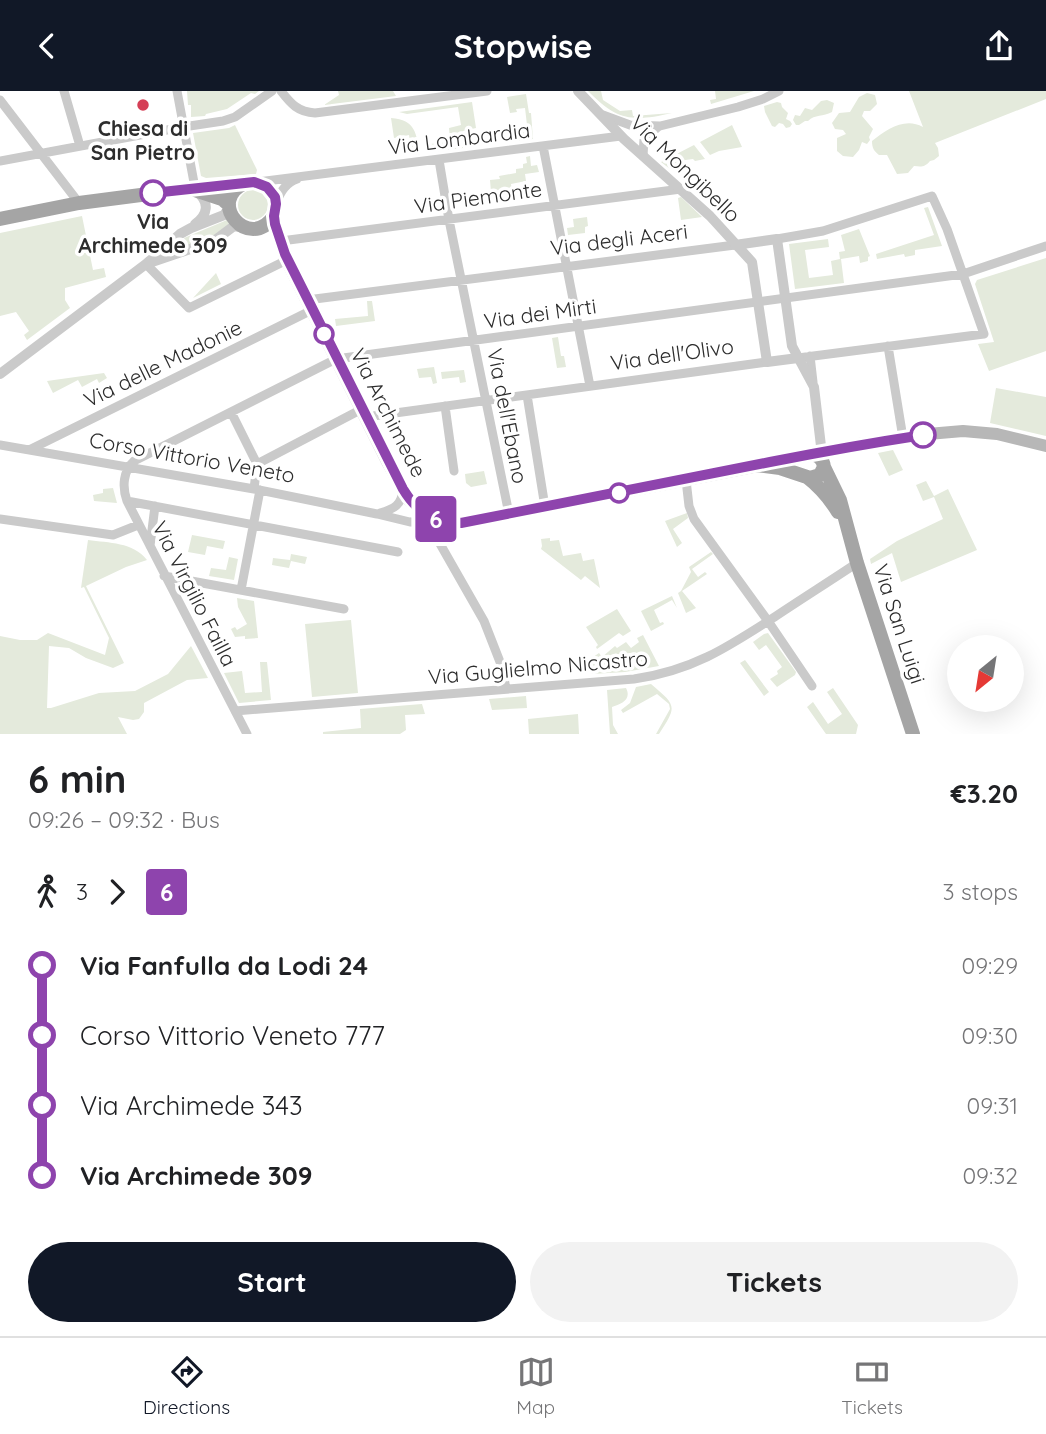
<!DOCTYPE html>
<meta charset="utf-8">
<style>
body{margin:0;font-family:Quicksand,sans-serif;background:#f2f2f2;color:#202124;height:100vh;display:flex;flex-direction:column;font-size:26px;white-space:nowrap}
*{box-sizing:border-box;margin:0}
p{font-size:23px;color:#757577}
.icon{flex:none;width:38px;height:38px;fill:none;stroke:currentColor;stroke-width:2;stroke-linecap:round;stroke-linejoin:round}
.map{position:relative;height:643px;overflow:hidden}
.side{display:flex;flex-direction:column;background:#fff;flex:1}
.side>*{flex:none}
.badge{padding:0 14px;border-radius:5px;font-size:24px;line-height:46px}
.needle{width:46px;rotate:210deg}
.fabs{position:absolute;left:947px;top:544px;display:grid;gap:14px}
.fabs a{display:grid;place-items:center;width:77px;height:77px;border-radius:50%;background:#fff;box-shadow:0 7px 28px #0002;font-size:35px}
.map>.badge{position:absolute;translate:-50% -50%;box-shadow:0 0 0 4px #fff}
.legs{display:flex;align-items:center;gap:10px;height:77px;padding:0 28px;font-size:23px}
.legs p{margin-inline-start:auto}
.headline{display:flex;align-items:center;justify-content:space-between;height:119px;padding:0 28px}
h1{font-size:38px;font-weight:700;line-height:52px}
.action{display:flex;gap:14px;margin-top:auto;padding:14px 28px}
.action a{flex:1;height:80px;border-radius:42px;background:#111827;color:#fff;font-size:28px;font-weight:700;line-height:80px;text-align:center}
.action a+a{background:#f2f2f2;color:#202124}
ul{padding:0 28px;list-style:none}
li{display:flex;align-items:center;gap:24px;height:70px;font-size:26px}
li i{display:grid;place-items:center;width:10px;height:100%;margin:0 9px;background:currentColor}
li i::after{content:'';width:18px;height:18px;margin:-9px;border:5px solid;border-radius:50%;background:#fff}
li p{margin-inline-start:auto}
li:first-child i{background:linear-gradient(#0000 50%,currentColor 0)}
li:last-child i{background:linear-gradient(currentColor 50%,#0000 0)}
header{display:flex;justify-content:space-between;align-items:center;height:91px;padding:0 28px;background:#111827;color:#fff;font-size:32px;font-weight:700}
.tabs{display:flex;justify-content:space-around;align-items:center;height:98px;border-top:2px solid #e0e0e0;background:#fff;font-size:19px;color:#757577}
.tabs a{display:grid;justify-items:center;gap:4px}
.tabs .active{color:#111827}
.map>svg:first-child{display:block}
.green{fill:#e4eadc}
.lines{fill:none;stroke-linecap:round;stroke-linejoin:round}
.minor{stroke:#cacaca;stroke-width:9}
.tertiary{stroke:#cacaca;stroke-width:10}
.secondary{stroke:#b7b7b7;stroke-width:12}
.primary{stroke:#a5a5a5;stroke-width:14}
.line-1-casing{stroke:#fff;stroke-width:16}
.line-1{stroke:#8e44ad;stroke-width:10}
.poi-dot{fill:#d53f56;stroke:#fff;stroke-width:2.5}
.stop-1-dot{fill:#fff;stroke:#8e44ad;stroke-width:3.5}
.labels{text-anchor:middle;stroke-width:7;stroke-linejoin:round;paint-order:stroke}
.poi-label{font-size:21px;font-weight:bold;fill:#2d2d2d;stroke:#fff}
.street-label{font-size:21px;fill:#2d2d2d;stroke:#fff}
.stop-label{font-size:21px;font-weight:bold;fill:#2d2d2d;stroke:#fff}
</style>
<header><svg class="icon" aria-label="back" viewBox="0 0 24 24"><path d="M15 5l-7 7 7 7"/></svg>Stopwise<svg class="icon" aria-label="share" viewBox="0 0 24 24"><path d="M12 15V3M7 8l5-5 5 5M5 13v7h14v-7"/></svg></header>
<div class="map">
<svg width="1046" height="643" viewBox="0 0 1046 643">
<rect width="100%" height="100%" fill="#fff"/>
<path class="green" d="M187 0H259L255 3 251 2 227 18 206 23 205 25 191 26V14H188Z
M338 0H393L396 5 324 14 339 4Z
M588 0H601L603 9 620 20 632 19 633 25 672 22C633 31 617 30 588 0Z
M715 0H754L711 13 710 9 716 8Z
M909 0H1046V8L935 52 938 57 939 65 934 69 930 70C925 76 922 76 914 75L908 82 897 83 887 64H879C874 60 872 57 872 50 887 38 905 26 923 36Z
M867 2 875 4 877 13 870 20H864L862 25 873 38 869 46 870 49 867 53 862 51 859 59 853 66 843 65 837 60V47L846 43 843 39 835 38 832 32 839 22 850 21 859 6Z
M526 3 529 22H531L533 48 510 51 508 37 527 34 525 17 516 18 517 21 510 22 507 6Z
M827 9 834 12 832 21C823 26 815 23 808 30H805L799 34H796L793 29 795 24 800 25 805 17 812 19 821 10Z
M472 11 476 37 463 40V43L461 44 463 57 431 61 430 53 450 51 449 37 461 34 458 16 407 23 399 21Z
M777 11 781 12 782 16 788 22 786 28 790 30 792 33 790 36 786 37 783 33 779 32 775 36 772 35 765 21 764 15Z
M391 27C416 29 416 42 420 63L412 64 409 44 394 47Z
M235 34 257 79 256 83 206 87 201 85 193 42 229 37Z
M732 34 742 56 719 60 710 64 700 51Z
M694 54 705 68 695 70 693 68 678 70 670 78 661 71Z
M530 65 531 75 537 74 539 81 525 83 526 90 511 93 512 101 501 104V102L495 105 494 101H491L490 89 500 88 499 85 516 82V78L523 77V73L527 72 526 66Z
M238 114a15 15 0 1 1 30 0a15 15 0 1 1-30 0Z
M681 106 702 126 681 129 678 107Z
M928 116 942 155 915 159V164L905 166 904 163 877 168 876 163 934 144 924 117Z
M82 125 93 179 104 177 106 186 65 197V209L70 217 27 249 24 244 29 240 16 221 0 225V142Z
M587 126 588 135 585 136V142L568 144 567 137 574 136 573 128Z
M227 129 229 133 215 145 187 155 184 147Z
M859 138 870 165 868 166V170L860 172 859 165 841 168 844 192 795 198 789 153 828 148 829 156 805 159 809 187 833 184 831 170 840 168 839 161 845 160 841 144Z
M1046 167V260L989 280 978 253 994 251 975 193 977 189Z
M216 182 221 193 193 207Z
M367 210H372L375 230 336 235 335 228 368 225Z
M558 246 561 265H564L566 276 557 277 552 247Z
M434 276 437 292 433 293 431 286 419 287 417 278Z
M464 279 466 291 460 292 459 286 442 288 441 281Z
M104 282 107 287 99 292 97 288 82 296 78 289 53 302 47 290Z
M996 297 1046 306V345L990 332Z
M893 359 903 379 889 385 878 362Z
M484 380 487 393 471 396 466 392 465 383Z
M926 390 934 405 948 398 977 459 901 491 892 462 871 473 870 468 897 450 943 428 934 406 923 410 916 394Z
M113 397 117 412 94 410 93 404 103 402V398Z
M687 422 688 427 673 438 682 452 677 456 665 430Z
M192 444 225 450 223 458 207 455 205 464 188 461Z
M550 447V450L559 449 563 465 581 462 583 470 594 468 600 497 585 485 581 489 541 458 542 455 541 448Z
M88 449C109 452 133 451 147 469L126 476 86 495 124 572 113 577 86 567 69 557 49 555 47 617H51L99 602 135 600 168 583 191 555 208 587 187 589 144 612V621L139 628 133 629 118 626 127 643H0V545L20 549H37L48 542 105 564 109 547 84 496 81 497Z
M711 461 713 463 692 478 698 486 705 481 707 483 682 500 696 517 686 522 678 502 681 500 691 481 689 476Z
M291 463 307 466 305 473 291 470 289 477 272 474 273 467 290 469Z
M229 466 238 468 234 489 209 485 211 477 226 479Z
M672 505 677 517 672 509 654 519 660 532 663 531 664 533 651 540 641 520Z
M237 507 254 510 258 547 245 548V545L235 546 231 538 235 536 237 539 247 533 238 516Z
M617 518 631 540 623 545 619 542 597 558 596 556 598 554 586 536Z
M351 529 358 602 312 606 305 533Z
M768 542 796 581 795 584 777 596 770 588 778 583 777 580 782 576 766 554 759 559 753 551 764 543Z
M643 544 659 575 625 581 592 583 586 571 599 562 602 566 615 555 617 557 626 551 631 557 639 551 637 547Z
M745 569 769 601 764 605 740 572Z
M260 571H267L271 609 239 612 224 582 242 580 245 602 262 601Z
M651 593C677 615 677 615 659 643H656L670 618 669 613 657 603 623 622 621 619 630 612 636 596Z
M626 597C632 609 621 613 612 616L613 634 618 643H610L607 599Z
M833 597 858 634 856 643H826L807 616 813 611 828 633 842 623 827 601Z
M526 605 527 617 492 619 489 608Z
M422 613 425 623 405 624 406 639 400 643H323V641L361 637 360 618Z
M578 623 579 643H529L528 628Z"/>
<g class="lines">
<path class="minor" d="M64 0 80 55
M177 0 195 97
M281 0C291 13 298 21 315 22L487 0
M0 9 79 112
M603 24 630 34 660 35 738 16 763 8 779 0
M543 55 590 295
M643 65 644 48 659 35
M439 69 449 129 509 423
M0 70 183 36 223 30 235 26 272 0
M258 91 621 45
M277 110C281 100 286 92 297 88
M777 148 823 140 932 105 947 138 984 243 798 267
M281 150 681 98
M146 173 189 217 287 169
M307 209 735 154
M888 255 903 347
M810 265 813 291
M527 304 545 416
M445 315 454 380
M231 321 257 373
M366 326 767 271
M0 354 254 398 377 423 410 431 442 432
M29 359 312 219
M686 389 689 415 694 428 768 530 812 595
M254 398 257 373 362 318
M127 410 398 461
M380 422C394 418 402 414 403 398
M0 428 113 444 138 434
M427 430 484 530 502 576 506 598
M150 455 155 415
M164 485 344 518
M241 499 260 399
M235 620 634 588C692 580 728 556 776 525 803 507 830 490 857 472
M247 643 127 410C122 396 123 380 134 370L336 268 963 183 1046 155"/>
<path class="tertiary" d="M578 0 624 48 710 125 752 171 767 271 798 267
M195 133C208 124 210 111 197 101
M735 154 777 148 792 255 814 296 821 355 819 363
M152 171 214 150 234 135 245 137
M0 283 146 173 180 143 191 137 224 124 229 117"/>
<path class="secondary" d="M815 364 859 353 928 343 963 340 997 343 1046 355"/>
<path class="primary" d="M245 92C205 110 249 162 274 125
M195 99 222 108 229 114
M0 128 79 112 187 98 254 91 267 96 275 106 276 113 274 125 275 133 285 164 389 372 408 407 421 420 428 424 436 428 461 432 809 364C817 363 823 367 824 376L820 384 810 387 780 377 756 374
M824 376 840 409 857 472 913 643
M807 386C820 396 830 408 838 421"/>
</g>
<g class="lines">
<g class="line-1-casing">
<path id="line-1" d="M153 102 254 91 267 96 275 106 276 113 274 125 275 133 285 163 403 398C418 423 433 429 461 432L770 371C821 361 871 352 923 344"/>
</g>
<use href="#line-1" class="line-1"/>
</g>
<circle class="poi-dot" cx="143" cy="14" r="7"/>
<g class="stop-1-dot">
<circle cx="153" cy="102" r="12"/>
<circle cx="324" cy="243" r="9"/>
<circle cx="923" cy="344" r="12"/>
<circle cx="619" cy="402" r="9"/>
</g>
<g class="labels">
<g class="poi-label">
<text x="143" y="45">Chiesa di<tspan x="143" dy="24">San Pietro</tspan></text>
</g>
<g class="street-label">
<text transform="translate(459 48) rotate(-7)" y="7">Via Lombardia</text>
<text transform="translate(685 78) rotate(44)" y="7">Via Mongibello</text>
<text transform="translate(478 107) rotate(-8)" y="7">Via Piemonte</text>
<text transform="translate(619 149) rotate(-7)" y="7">Via degli Aceri</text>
<text transform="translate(540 223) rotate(-8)" y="7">Via dei Mirti</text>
<text transform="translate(672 264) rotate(-8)" y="7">Via dell'Olivo</text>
<text transform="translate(163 273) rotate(-26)" y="7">Via delle Madonie</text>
<text transform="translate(388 322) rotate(63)" y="7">Via Archimede</text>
<text transform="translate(507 325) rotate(79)" y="7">Via dell'Ebano</text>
<text transform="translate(192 367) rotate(10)" y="7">Corso Vittorio Veneto</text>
<text transform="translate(194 503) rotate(63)" y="7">Via Virgilio Failla</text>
<text transform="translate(899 533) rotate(72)" y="7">Via San Luigi</text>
<text transform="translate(538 577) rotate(-5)" y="7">Via Guglielmo Nicastro</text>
</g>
<g class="stop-label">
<text x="153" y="138">Via<tspan x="153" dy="24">Archimede 309</tspan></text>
</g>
</g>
</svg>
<div class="fabs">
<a><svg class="needle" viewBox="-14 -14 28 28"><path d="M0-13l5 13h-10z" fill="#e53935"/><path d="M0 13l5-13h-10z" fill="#757577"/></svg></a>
</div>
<b class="badge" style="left:436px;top:428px;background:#8e44ad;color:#fff">6</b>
</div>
<section class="side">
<div class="headline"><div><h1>6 min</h1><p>09:26 – 09:32 · Bus</p></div><b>€3.20</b></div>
<div class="legs"><svg class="icon" aria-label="walk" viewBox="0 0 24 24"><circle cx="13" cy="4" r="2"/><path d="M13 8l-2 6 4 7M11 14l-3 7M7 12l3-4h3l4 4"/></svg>3<svg class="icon" aria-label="forward" viewBox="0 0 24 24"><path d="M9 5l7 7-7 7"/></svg><b class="badge" style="background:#8e44ad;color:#fff">6</b><p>3 stops</p></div>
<ul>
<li><i style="color:#8e44ad"></i><b>Via Fanfulla da Lodi 24</b><p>09:29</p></li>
<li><i style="color:#8e44ad"></i><span>Corso Vittorio Veneto 777</span><p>09:30</p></li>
<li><i style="color:#8e44ad"></i><span>Via Archimede 343</span><p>09:31</p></li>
<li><i style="color:#8e44ad"></i><b>Via Archimede 309</b><p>09:32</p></li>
</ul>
<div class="action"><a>Start</a><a>Tickets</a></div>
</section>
<nav class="tabs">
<a class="active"><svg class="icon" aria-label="directions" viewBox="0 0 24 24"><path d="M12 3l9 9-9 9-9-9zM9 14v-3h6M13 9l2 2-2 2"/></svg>Directions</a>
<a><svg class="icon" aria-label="map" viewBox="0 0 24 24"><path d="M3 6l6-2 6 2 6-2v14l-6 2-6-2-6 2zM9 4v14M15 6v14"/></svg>Map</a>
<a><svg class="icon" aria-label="tickets" viewBox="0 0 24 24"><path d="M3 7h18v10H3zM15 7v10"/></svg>Tickets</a>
</nav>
